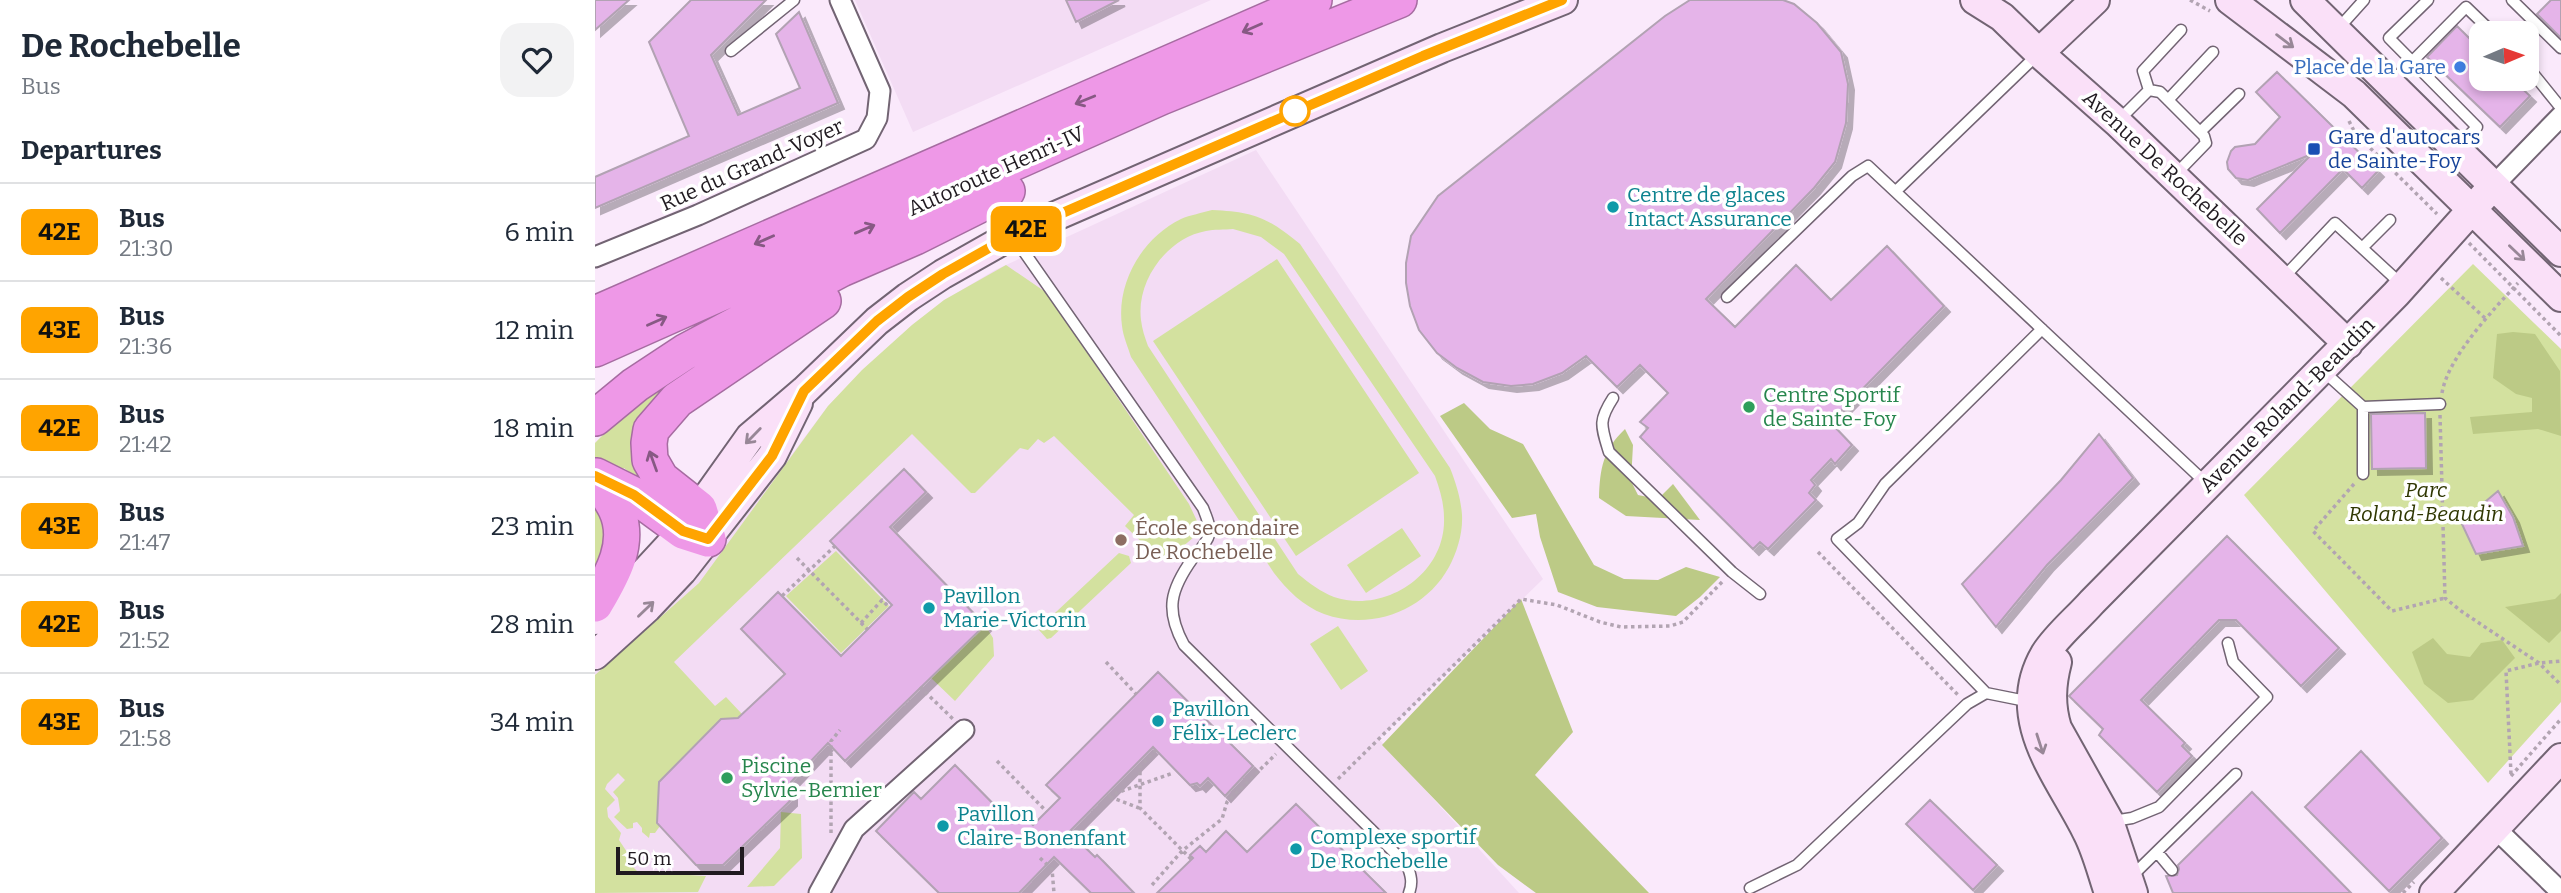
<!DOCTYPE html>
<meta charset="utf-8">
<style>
body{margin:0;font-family:Bitter,serif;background:#f2f2f3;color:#1f2937;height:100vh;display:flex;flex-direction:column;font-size:26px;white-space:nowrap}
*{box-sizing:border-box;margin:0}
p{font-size:23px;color:#747a83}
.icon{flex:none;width:38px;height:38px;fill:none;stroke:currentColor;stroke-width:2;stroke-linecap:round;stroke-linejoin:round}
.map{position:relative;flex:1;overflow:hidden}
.drawer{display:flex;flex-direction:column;background:#fff;width:595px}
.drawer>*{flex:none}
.badge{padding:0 14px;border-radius:10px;font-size:24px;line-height:46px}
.needle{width:46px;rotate:88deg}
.buttons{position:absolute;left:1874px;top:21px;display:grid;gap:14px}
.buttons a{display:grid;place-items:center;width:70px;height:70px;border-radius:14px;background:#fff;box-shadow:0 4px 10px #0003;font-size:35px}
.scale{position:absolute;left:21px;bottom:18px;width:128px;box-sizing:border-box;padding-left:7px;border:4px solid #201a20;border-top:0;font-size:19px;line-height:24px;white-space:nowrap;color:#201a20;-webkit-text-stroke:5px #fff;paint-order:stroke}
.map>.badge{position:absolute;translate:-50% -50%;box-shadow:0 0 0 4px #fff}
h2{padding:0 21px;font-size:26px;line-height:63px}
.round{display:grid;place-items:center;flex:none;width:74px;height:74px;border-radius:21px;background:#f2f2f3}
.headline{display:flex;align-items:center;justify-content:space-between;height:119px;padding:0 21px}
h1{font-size:33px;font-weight:700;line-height:52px}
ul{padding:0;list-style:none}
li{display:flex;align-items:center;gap:21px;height:98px;padding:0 21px;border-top:2px solid #e0e1e3}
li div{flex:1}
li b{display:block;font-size:26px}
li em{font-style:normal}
li .badge{min-width:77px;font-weight:700;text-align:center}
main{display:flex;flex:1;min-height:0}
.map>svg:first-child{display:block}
.built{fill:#f3dcf4}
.green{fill:#d3e19f;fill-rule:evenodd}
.forest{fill:#bcca86}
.building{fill:#e5b4e9;stroke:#b2a2b3;stroke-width:2;filter:url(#shadow)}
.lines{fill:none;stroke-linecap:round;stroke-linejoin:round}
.lane-casing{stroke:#726473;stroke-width:13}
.street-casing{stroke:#726473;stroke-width:23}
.secondary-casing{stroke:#726473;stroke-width:32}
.highway-casing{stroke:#a66ca1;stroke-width:38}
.path{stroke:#b2a4b2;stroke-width:3.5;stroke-dasharray:3.5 3.5;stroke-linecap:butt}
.lane{stroke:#fff;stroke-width:10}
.street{stroke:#fff;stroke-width:19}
.secondary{stroke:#fae0f8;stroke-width:28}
.highway{stroke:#ee98e7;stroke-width:35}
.oneway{stroke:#875984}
.oneway2{stroke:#988797}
.line-casing{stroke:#fff;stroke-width:16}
.line{stroke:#ffa400;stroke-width:10}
.shop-dot{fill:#3f7fe0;stroke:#fff;stroke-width:2.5}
.stop-dot{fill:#fff;stroke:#ffa400;stroke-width:3.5}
.transit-dot{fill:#1a4fb4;stroke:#fff;stroke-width:2.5}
.culture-dot{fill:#0f9aa8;stroke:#fff;stroke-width:2.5}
.leisure-dot{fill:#2e9e5b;stroke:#fff;stroke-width:2.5}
.education-dot{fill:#8d6e63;stroke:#fff;stroke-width:2.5}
.labels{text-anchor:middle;stroke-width:7;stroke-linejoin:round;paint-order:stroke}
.shop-label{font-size:21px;fill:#366cbe;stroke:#fff;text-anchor:end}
.transit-label{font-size:21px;fill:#164399;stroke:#fff;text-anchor:start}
.street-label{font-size:21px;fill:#201a20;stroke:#fff}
.culture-label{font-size:21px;fill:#0d838f;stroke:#fff;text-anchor:start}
.leisure-label{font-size:21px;fill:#27864d;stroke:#fff;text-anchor:start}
.park-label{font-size:21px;font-style:italic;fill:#2f3702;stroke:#fff}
.education-label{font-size:21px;fill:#785e54;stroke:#fff;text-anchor:start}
</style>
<main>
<section class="drawer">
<div class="headline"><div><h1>De Rochebelle</h1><p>Bus</p></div><a class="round"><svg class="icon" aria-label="heart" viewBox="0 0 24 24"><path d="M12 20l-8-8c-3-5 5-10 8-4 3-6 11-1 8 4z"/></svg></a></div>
<h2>Departures</h2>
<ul>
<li><span class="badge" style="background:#ffa400;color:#111">42E</span><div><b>Bus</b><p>21:30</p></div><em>6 min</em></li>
<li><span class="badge" style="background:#ffa400;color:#111">43E</span><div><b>Bus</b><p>21:36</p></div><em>12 min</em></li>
<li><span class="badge" style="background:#ffa400;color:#111">42E</span><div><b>Bus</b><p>21:42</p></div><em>18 min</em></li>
<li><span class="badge" style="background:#ffa400;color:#111">43E</span><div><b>Bus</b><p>21:47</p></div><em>23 min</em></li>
<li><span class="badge" style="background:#ffa400;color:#111">42E</span><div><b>Bus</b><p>21:52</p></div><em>28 min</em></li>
<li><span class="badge" style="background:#ffa400;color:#111">43E</span><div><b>Bus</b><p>21:58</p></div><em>34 min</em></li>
</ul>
</section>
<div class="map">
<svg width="1966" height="893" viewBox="0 0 1966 893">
<defs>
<filter id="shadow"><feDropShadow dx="6" dy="6" stdDeviation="0" flood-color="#0004"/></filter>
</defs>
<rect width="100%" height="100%" fill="#fae9fb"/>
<path class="built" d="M260 0H616L318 132Z
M661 150 948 579 784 739 924 893H0V671L97 582 162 501 233 406 317 325 350 300 400 270Z"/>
<path class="green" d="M617 210C659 212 672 217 705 244L855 468C861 483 866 499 867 515 868 533 862 552 854 567 830 611 776 631 729 614 708 606 692 590 679 573L536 357C533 347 528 336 527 326 521 283 547 238 586 219 595 215 607 213 617 210ZM638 229 666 237 689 254 840 476C845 490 849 503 849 518 851 574 790 614 739 597 726 592 714 583 703 574L553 346C550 338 547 329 546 320 541 281 572 238 611 231 619 229 629 230 638 229Z
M682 259 824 473 701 556 558 341Z
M1878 264 1966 349V702L1893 783 1649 495Z
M411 265 452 293 594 504 602 521 600 536 585 549 563 558 530 526 539 515 459 436 449 443 443 439 433 450 425 448 380 493H376L317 434 79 662 120 706 131 697 147 714 64 782 62 823 65 826 60 833H55L54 838 47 832V828L42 822 38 823V828L32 829 19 817 25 811 23 798 18 792 30 780 23 773 12 784 10 789 20 800 12 808 13 817 26 833 24 840 36 858 35 864 43 872 111 876 103 892 0 893V675L104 583 233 406 267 370 317 325 349 300Z
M130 340 61 401V493L29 468 1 500 14 522 0 584V443L32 410Z
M807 528 826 556 771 593 752 565Z
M241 551 294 606 246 653 191 596Z
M524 553 534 556 536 563 456 638 452 639 444 630 445 627Z
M390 625 398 638 399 656 360 701 335 677Z
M743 626 773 671 746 690 715 644Z
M186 812 206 814 207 858 179 886 152 887 185 848Z"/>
<path class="forest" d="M1918 332 1940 334 1965 371 1966 436 1943 429 1878 434 1875 417 1937 412V398L1921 394 1898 378 1902 334Z
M869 403 895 429 928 444 999 565 1029 579 1063 580 1091 567 1125 577 1105 597 1081 616 1002 607 963 592 945 537 941 514 917 518 845 416Z
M1030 429 1038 445 1036 481 1043 495 1063 499 1078 484 1105 520 1031 516 1004 498C1005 468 1008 450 1030 429Z
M1966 593V631L1954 643 1910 607 1960 599Z
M926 599 978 732 940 775 1054 893H941L903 865 787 745Z
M1838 638 1852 654 1875 657 1886 643 1907 640 1920 658 1878 700 1853 703 1829 684 1817 652Z"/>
<path class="building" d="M0 0H34L0 30Z
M96 0H171L116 55 143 115 205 88 181 34 204 12 243 103 0 208V177L94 136 54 42Z
M471 0H524L481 22Z
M1095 0H1188L1199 4 1222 23 1246 52 1253 84 1251 123 1240 162 1219 188 1111 299 1140 327 1201 265 1236 300 1292 246 1349 306 1235 422 1257 445 1240 464 1236 459 1216 480 1220 485 1214 493 1221 500 1173 549 1165 542 1158 549 1045 437 1053 428 1045 422 1073 393 1045 365 1022 387 991 356 967 373 938 384 916 386 888 382 862 368 842 353 824 330 815 306 811 283V263L816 236 843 196 1070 16Z
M1956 0H1966V38L1942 14Z
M1862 26 1886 50V79H1917L1935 96 1905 127 1832 57Z
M1682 72 1783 171 1767 188 1748 169 1685 233 1662 209 1717 154 1653 180 1641 178 1633 169 1632 162 1636 151 1640 147 1660 144 1685 117 1661 92Z
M1830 413 1831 468 1777 469 1776 414Z
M1504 434 1538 478 1452 565 1401 627 1367 584 1466 480Z
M309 469 331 492 295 527 390 625 250 761 233 743 196 782V800L128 865H101L62 823 64 782 126 719 143 718 190 674 146 629 183 592 246 656 297 605 235 541Z
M1903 491 1918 517 1928 546 1881 554 1866 522Z
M1632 536 1744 648 1706 686 1641 620H1624L1546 700 1590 743 1587 746 1597 756 1562 792 1504 735 1508 729 1474 696Z
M563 672 658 766 630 796 613 778 605 786 602 783 595 785 558 747 474 832 500 857 502 855 539 893H496L459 857 424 893H344L281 831 319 792 326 799 360 765 414 820 423 811 438 825 465 798 451 785Z
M1766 751 1847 838 1794 891 1710 807Z
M1657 792 1756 893H1578L1571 876 1582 875 1584 869 1583 865Z
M1335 800 1402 865 1378 890 1311 824Z
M701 804 791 893H562L598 858 595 855 605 846 611 852 631 831 652 852Z"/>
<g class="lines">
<g class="lane-casing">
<path id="lane" d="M1833 0 1794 38 1882 127 1864 146
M1917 0 1966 48
M1742 30 1769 0
M136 51 199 0
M1932 66 1966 108
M1796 83 1871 7 1898 33
M1554 90 1548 71 1586 30
M1573 100 1618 52
M1523 121 1554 90 1565 92 1609 136 1611 143 1580 175
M1605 132 1644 94
M1301 191 1442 55
M418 236 608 508C611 516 616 526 614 535 612 543 603 552 598 558 575 590 570 610 589 645L812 865C816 875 818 883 814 893
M1767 248 1795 220
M1689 277 1740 223 1805 283
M1132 297 1257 176 1273 166 1612 484
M1727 370 1768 407 1845 404
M1018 398C1003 421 1006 426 1014 452L1137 572 1165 594
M1768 474V407
M1436 702 1391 693 1242 539 1263 523 1290 484 1447 329
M1518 821 1537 818 1564 807 1672 697 1638 662 1633 643
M1562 852 1577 870
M1536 877 1641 774
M1155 888 1202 865 1372 704 1391 693"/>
</g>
<g class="street-casing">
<path id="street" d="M1898 186 1966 116
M0 257 103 215 271 139 282 118 285 91 245 0
M1901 829 1966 892
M224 893 259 829 369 730"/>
</g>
<g class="secondary-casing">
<path id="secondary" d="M1380 0 1407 17 1444 53 1522 122 1753 344
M1635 0 1759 94 1966 297
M1710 0 1966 252
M1444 53 1500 0
M0 620 51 571 88 531 155 437 209 391 282 321 313 297 348 274 417 235 847 48 968 0
M0 655 52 608 87 571 177 456 203 403
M1462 662C1456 685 1455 705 1462 728L1514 821 1538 893
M1514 893C1507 873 1502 851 1492 832 1465 777 1412 719 1450 654 1462 635 1482 619 1497 602L1801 294 1898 186
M1839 893 1966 758"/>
</g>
<g class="highway-casing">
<path id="highway" d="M0 314 719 0
M0 349 566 97 804 0
M0 418 40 385 90 352 246 269 320 237 412 191
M0 476C7 487 16 498 21 509 37 543 16 577 0 604
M1 476 39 495 88 531 113 539
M113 539 104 509 66 479 55 460 54 443 56 430 82 400 228 301"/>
</g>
<path class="path" d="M1595 0 1615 11
M1754 121 1760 133 1842 214
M1874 243 1966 336
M1846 278 1891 319
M1847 393C1853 357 1898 310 1923 283
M1845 415 1850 598 1866 611 1944 663 1966 685
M1759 484 1718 531 1797 611 1850 598
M1223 552 1364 696
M202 558 273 630
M187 596 240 546
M266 623 287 600 295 608
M511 662 541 694
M325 687 358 719
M561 750 545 767V808L596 859
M402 761 452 812
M1916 774 1911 671 1944 663 1966 661
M1916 776 1966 719
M743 779 926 599 962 605 1005 622 1026 627 1075 626 1088 622 1129 580
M513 796 578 773
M515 797 544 808
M236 833V741L245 730
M445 858 457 869 459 893
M557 885 587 851 627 819 632 802 681 754
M1808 893 1819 882"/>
<use href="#lane" class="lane"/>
<use href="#street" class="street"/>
<use href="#secondary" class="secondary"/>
<use href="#highway" class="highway"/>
</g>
<defs><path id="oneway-shaft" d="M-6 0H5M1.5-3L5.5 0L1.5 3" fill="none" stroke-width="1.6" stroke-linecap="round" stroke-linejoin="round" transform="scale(1.75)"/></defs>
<g class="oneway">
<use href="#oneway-shaft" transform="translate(657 28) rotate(156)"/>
<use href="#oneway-shaft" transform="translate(490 100) rotate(158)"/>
<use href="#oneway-shaft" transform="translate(270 229) rotate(-23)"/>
<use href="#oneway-shaft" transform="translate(169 240) rotate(156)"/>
<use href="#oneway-shaft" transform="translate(62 321) rotate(-24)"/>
<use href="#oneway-shaft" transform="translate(58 461) rotate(-110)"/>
</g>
<g class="oneway2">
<use href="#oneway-shaft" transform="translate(1690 41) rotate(37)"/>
<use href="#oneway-shaft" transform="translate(1922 253) rotate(44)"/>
<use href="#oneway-shaft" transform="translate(158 436) rotate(134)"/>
<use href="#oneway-shaft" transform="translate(51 609) rotate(-44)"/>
<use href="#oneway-shaft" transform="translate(1445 744) rotate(72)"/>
</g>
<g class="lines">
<g class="line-casing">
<path id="line" d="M0 476 39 495 88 531 113 539 177 456 209 391 282 321 313 297 348 274 417 235 828 56 967 0"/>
</g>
<use href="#line" class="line"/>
</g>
<circle class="shop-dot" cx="1865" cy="67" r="7"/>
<circle class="stop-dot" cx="700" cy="111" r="14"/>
<rect class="transit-dot" x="1712" y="142" width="14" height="14" rx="3.5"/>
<g class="culture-dot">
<circle cx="1018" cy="207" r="7"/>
<circle cx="334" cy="608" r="7"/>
<circle cx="563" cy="721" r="7"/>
<circle cx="348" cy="826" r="7"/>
<circle cx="701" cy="849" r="7"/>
</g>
<g class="leisure-dot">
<circle cx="1154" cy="407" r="7"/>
<circle cx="132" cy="778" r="7"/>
</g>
<circle class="education-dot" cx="526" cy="540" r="7"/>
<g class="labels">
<g class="shop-label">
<text x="1851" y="74">Place de la Gare</text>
</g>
<g class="transit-label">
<text x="1733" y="144">Gare d'autocars<tspan x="1733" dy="24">de Sainte-Foy</tspan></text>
</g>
<g class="street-label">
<text transform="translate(157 165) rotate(-24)" y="7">Rue du Grand-Voyer</text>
<text transform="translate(1570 168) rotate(43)" y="7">Avenue De Rochebelle</text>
<text transform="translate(401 171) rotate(-24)" y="7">Autoroute Henri-IV</text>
<text transform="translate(1692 405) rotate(-45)" y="7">Avenue Roland-Beaudin</text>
</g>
<g class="culture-label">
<text x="1032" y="202">Centre de glaces<tspan x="1032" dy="24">Intact Assurance</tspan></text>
<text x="348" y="603">Pavillon<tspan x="348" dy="24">Marie-Victorin</tspan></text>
<text x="577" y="716">Pavillon<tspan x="577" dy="24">Félix-Leclerc</tspan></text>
<text x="362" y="821">Pavillon<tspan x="362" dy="24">Claire-Bonenfant</tspan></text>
<text x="715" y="844">Complexe sportif<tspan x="715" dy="24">De Rochebelle</tspan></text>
</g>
<g class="leisure-label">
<text x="1168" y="402">Centre Sportif<tspan x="1168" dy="24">de Sainte-Foy</tspan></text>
<text x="146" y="773">Piscine<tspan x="146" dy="24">Sylvie-Bernier</tspan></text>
</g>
<g class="park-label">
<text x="1831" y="497">Parc<tspan x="1831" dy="24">Roland-Beaudin</tspan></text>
</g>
<g class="education-label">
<text x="540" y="535">École secondaire<tspan x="540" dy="24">De Rochebelle</tspan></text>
</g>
</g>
</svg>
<div class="buttons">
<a><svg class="needle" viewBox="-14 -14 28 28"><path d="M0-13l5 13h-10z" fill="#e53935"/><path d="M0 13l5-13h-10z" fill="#747a83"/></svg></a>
</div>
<div class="scale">50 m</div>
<b class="badge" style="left:431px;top:229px;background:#ffa400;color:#111">42E</b>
</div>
</main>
